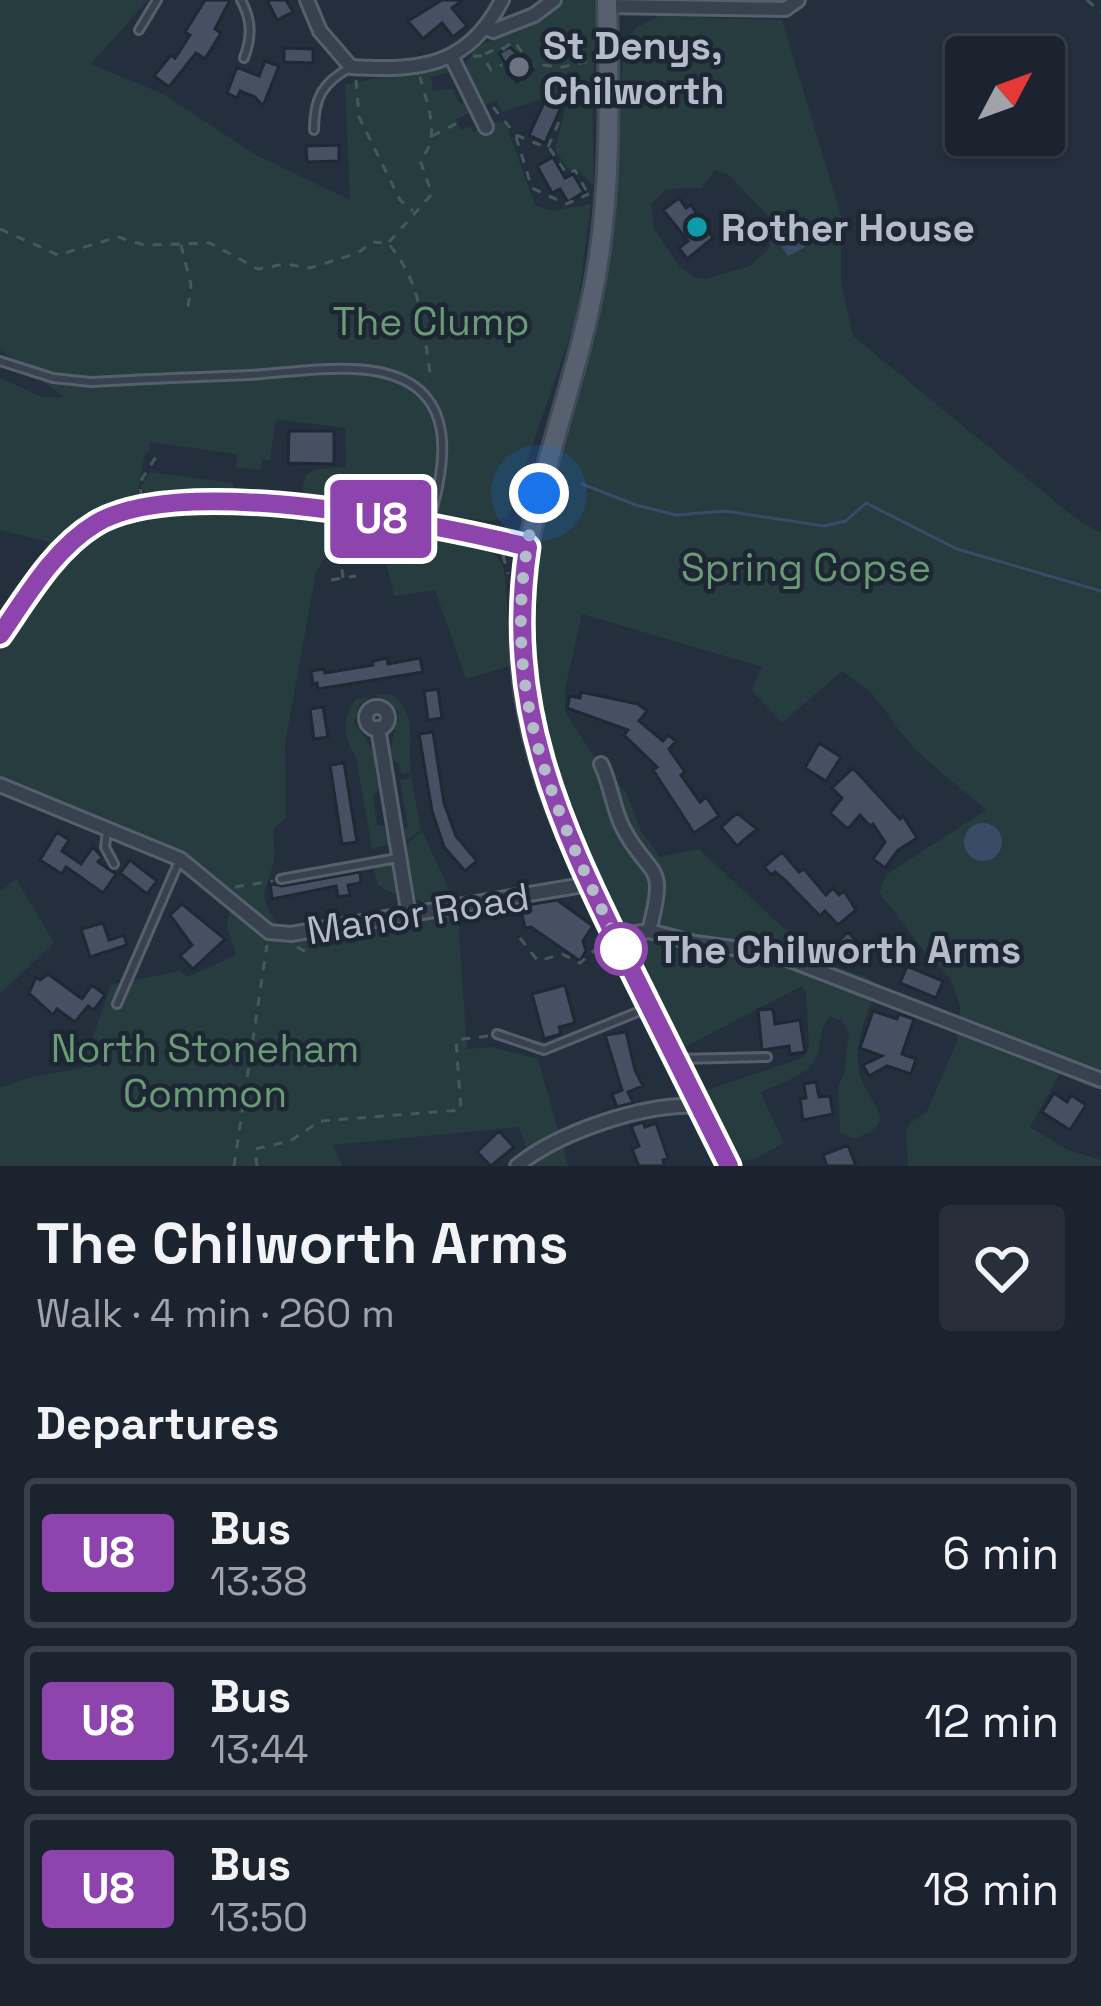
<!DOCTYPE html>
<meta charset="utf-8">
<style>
body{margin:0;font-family:"Space Grotesk",sans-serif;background:#282f3a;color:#f1f3f6;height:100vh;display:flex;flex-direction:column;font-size:45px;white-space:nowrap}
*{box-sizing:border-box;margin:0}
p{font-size:39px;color:#a0a4aa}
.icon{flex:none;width:66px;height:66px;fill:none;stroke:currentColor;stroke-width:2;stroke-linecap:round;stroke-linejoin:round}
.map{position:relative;height:1166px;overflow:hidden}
.details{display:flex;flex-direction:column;background:#1b232e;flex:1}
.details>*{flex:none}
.badge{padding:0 24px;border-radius:9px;font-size:42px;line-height:78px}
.needle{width:78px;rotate:49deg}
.buttons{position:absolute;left:945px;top:36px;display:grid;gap:24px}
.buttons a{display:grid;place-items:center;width:120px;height:120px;border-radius:12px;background:#1b232e;box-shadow:0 3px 9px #0004,0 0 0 3px #39404a;font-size:60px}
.you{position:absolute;width:60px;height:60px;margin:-30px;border:9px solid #fff;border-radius:50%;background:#1a73e8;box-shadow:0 0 0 18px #1a73e833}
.map>.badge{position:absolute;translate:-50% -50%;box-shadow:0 0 0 6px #fff}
h2{padding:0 36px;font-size:45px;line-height:108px}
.round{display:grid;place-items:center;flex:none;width:126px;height:126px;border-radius:12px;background:#282f3a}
.head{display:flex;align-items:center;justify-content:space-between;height:204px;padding:0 36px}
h1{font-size:57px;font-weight:800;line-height:90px}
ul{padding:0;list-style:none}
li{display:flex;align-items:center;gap:36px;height:150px;margin:0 24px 18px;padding:0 12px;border:6px solid #39404a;border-radius:12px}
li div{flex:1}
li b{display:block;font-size:45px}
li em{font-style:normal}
li .badge{min-width:132px;font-weight:700;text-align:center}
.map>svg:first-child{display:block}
.green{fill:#263c3f;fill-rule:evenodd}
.water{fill:#394c67}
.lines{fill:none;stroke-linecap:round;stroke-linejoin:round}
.stream{stroke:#394c67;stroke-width:3}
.building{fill:#455162;stroke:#1f2835;stroke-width:3}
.lane-casing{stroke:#565f6c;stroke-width:12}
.street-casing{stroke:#565f6c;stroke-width:18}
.primary-casing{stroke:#414a57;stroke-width:24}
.path{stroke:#44595c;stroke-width:3;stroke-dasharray:9 9;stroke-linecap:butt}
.lane{stroke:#38414e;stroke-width:6}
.street{stroke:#38414e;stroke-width:12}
.primary{stroke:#56606e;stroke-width:18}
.line-casing{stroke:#fff;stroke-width:27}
.line{stroke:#8e44ad;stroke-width:18}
.walk{stroke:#b4bcc9;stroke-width:12;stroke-dasharray:0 21.6}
.worship-dot{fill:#6b7280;stroke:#1d2633;stroke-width:4.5}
.culture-dot{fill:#0f9aa8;stroke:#1d2633;stroke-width:4.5}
.stop-dot{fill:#fff;stroke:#8e44ad;stroke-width:6}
.labels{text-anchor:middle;stroke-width:9;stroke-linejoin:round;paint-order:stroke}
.poi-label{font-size:39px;font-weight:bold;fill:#b4bcc9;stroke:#1d2633;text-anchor:start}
.park-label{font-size:39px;fill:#6b9a76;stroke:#1d2633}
.street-label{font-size:39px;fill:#b4bcc9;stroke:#1d2633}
.stop-label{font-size:39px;font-weight:bold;fill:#b4bcc9;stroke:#1d2633;text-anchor:start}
</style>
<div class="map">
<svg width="1101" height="1166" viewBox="0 0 1101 1166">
<rect width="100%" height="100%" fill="#242f3e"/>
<path class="green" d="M0 0H148L91 64 163 94 256 155 350 200 345 85 448 63 455 71 431 77 433 91 453 89 460 104 467 101 472 111 456 120 461 130 470 126 474 132 498 121 506 125 535 205 552 211 591 204 576 318 508 517C484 528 460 511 437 517L442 498 431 496 424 513 417 518 303 501 300 498 306 475 316 469 346 467 345 428 276 419 270 460H262L261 470 236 467 237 454 150 442 149 451 145 452 137 498 81 525 36 570 32 569 49 542 0 530V378L42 397H64L0 350Z
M560 0H594L597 39 592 83 594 186 576 168 568 170 555 149 570 90 502 112 496 100 482 107 464 67 477 47 540 18Z
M658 16 782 20 841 216V283L853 336 1079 521 1101 533V1086L1094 1089 1060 1073 1030 1127 1068 1150 1101 1160V1166H908L906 1133 909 1124 927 1111 957 1042 960 1007 951 979 926 954 879 892 886 875 986 810 914 749 870 691 842 671 782 723 751 690 762 667 582 614 565 689V712L595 758 626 792 641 831 660 857 699 849 782 927 804 939 807 958 866 977 879 985C867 1012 851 1048 861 1078 866 1093 878 1104 881 1120L872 1131 854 1139 840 1132 838 1087 844 1074 849 1031 842 1021 830 1016C819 1029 822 1038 818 1053 812 1075 778 1084 760 1092L784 1143 755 1159 736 1161 701 1092 803 1058 809 1046 806 993 802 986 681 1049 605 897 610 892 571 822 544 740 530 660 532 561 601 300 625 42 636 28ZM715 170 728 174 774 222 768 250 750 266 706 279 695 277 679 266 654 229 651 204 666 189 701 188Z
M149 472 234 483 233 491 228 496 187 492 147 496 141 488Z
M188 508 334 524 345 537 351 538 357 527C384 530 489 537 501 562 510 581 506 640 510 666L466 679 435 590 394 596 385 558 367 551 324 559 316 572 285 744 286 817 273 829C273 838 276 851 274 860 267 894 255 890 278 926L258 915 190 859 0 781V651L39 593 84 541 109 526 147 513Z
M392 694C419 719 407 739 411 772L401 774 399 764 388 759 399 712 388 700 374 695Z
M371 696 359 705 354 722 373 750 377 780 382 785 373 796 377 825 387 827 391 844 372 849 356 757C343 737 341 719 356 700Z
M411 778 421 829 402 845 398 835 408 827 400 780Z
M422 831 452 896 423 902 411 896 401 850Z
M393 862 399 887 396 895 378 885 374 869 379 864Z
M16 879 54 943 0 994V891Z
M230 909 276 940 288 941 458 915 467 1049 491 1047 538 1059 568 1166H527L532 1160 518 1127 333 1145 342 1166H0V1088L27 1078 82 1068 111 985 180 971 187 977 236 955 227 926Z"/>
<path class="water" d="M776 227 802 240 805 247 788 256 773 234Z
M964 842a19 19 0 1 1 38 0a19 19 0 1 1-38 0Z"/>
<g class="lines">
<path class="stream" d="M582 484 636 505 676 515 725 511 824 526 846 521 866 503 957 549 1101 591"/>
</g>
<path class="building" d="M205 0H230L215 29 221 33 205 59 196 53 169 87 154 76 171 55 175 58 190 35 185 32Z
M267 0H286L293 12 277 20Z
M442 0H463L452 8 467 26 453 37 442 23 423 39 408 21Z
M510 47 533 70 517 82 499 53Z
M284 48 313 49V63L284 62Z
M265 61 279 66 263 106 255 97 240 91 237 98 227 93 237 67 259 76Z
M546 98 562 105 545 143 529 135Z
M339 145V161L307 162 306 146Z
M553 157 565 178 573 174 584 192 568 202 560 189 552 193 537 166Z
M679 198 686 208 691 205 713 238 687 259 679 248 688 241 663 210Z
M289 431H334V464L288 463Z
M387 658 388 664 420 658 423 672 318 689 317 683 313 684 311 671 324 669 325 673 373 665V661Z
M438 689 442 718 428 720 424 691Z
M581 692 638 704 647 711 639 721 663 741 668 735 676 741 669 749 685 772 681 775 700 802 706 797 719 816 694 833 653 770 657 767 624 735 628 730 567 708 570 696 580 698Z
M323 707 328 737 314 739 310 709Z
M433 732 444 803 456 836 477 861 465 871 444 847 432 811 419 734Z
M819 743 841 757 826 781 805 768Z
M344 763 357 842 342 844 330 765Z
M853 768 900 819 903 816 917 838 898 850 885 868 873 859 885 842 873 824 870 826 860 815 848 829 830 813 842 798 832 788Z
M737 813 757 829 737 846 721 827Z
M57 832 69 840 62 851 81 864 93 847 102 857 98 862 116 874 103 893 66 867 62 874 40 860Z
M782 852 799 872 804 869 826 895 833 888 839 895 844 891 856 910 838 925 825 911 820 916 784 879 775 872 771 875 764 867Z
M130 860 157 881 147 894 120 873Z
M360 872 361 883 348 885 350 895 338 897 336 886 272 899 270 883 282 886Z
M557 900 593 926 583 941 586 951 580 961 531 927 525 928 520 906Z
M182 904 225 939 193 969 180 956 192 945 170 915Z
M103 923 109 940 124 935 127 945 90 957 81 929Z
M848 932 863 948 845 965 830 949Z
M907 966 943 981 936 998 900 983Z
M48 974 82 999 92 985 105 995 94 1010 88 1006 75 1022 57 1009 53 1015 29 993 36 977 40 980Z
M565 985 575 1023 559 1027 561 1034 544 1039 532 994Z
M773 1009 775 1024 800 1020 805 1052 790 1054 789 1046 762 1050 758 1010Z
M873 1011 897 1019 899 1014 914 1019 902 1054 916 1059 911 1074 887 1066 869 1076 863 1065 882 1056 860 1048Z
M626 1032 635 1070 643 1086 628 1092 633 1103 617 1107 612 1094 622 1090 605 1035Z
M816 1082 819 1097 830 1096 833 1114 803 1120 800 1099 806 1098 804 1084Z
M1054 1093 1067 1102 1071 1095 1086 1105 1070 1130 1042 1112Z
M643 1122 645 1127 656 1123 668 1158 663 1160 665 1166H639L632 1149 639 1146 631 1126Z
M499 1131 514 1147 491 1166 477 1152Z
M848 1145 856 1166H827L823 1155Z"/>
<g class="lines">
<g class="lane-casing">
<path id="lane" d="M241 0C252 20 252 37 244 58
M139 30 157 0
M314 130C314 98 322 83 351 67
M0 361 53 378 91 382C144 379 197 377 250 375 284 373 319 367 353 369 457 373 452 450 428 525
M107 831 105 847 114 864
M281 879 397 858
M117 1004 180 859
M497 1034 544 1050 645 1009
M678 1059 767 1057"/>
</g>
<g class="street-casing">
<path id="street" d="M307 0 320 31 351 67C420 71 468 67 502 0
M608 6 785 9 798 0
M486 28 493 31 534 15 554 0
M452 58 486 127
M0 635C27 596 54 549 95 524 179 472 431 523 528 546
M366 718a11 11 0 1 1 22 0a11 11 0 1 1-22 0Z
M378 728 409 916
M601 764C611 784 613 809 623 828 651 881 668 859 649 931
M0 785 180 859 269 932 291 934 589 884
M615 936 649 931 695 943 772 953 1101 1080
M517 1166C559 1132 644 1103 698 1106"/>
</g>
<g class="primary-casing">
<path id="primary" d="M607 0C609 93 612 189 595 281 571 413 509 536 522 673 532 774 579 865 623 954 658 1025 693 1096 729 1166"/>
</g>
<path class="path" d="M1087 0 1101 12
M503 49 514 41 531 64 562 67 594 60
M485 54 500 47 505 50
M473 56H483L491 70 502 65
M356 80 359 117 400 200 413 211
M493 107 516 135 550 149 567 174 575 170 588 194
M432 136 461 121
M516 137 532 188 566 204 589 194
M548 147 561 117
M0 229 58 255 118 237 144 245 210 243 258 269 285 264 310 268 358 253 372 242 388 243C422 284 422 322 430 373L425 380
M389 242 432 194 420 160C442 138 427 104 420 77
M181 245 191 285 188 307
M141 498 140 482 156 457
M503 555 508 574
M343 578 340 555 350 522
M331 580 356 576
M235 887 273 881
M520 938 538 961 562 954 580 963 598 947
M297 947 308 953
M234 1166 267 945
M257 1166 255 1149 290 1141 320 1121 461 1110 456 1040 489 1036"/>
<use href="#lane" class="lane"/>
<use href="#street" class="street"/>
<use href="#primary" class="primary"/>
</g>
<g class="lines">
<g class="line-casing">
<path id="line" d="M0 635C27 596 54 549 95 524 179 472 432 523 528 547 504 705 558 821 626 959 660 1028 694 1097 729 1166"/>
</g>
<use href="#line" class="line"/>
<path class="walk" d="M539 493C491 670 545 793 621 949"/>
</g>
<circle class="worship-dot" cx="519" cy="67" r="12"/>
<circle class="culture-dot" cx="697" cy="227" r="12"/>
<circle class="stop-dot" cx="621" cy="949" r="24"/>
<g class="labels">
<g class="poi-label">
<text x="543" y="59">St Denys,<tspan x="543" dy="45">Chilworth</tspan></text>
<text x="721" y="241">Rother House</text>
</g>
<g class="park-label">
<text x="431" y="335">The Clump</text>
<text x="806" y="581">Spring Copse</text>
<text x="205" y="1062">North Stoneham<tspan x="205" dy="45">Common</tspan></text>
</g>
<g class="street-label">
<text transform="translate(418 913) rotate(-9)" y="14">Manor Road</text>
</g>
<g class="stop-label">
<text x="657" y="963">The Chilworth Arms</text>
</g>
</g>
</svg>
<div class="buttons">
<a><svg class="needle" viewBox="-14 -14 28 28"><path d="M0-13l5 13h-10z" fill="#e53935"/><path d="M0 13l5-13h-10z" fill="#a0a4aa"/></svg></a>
</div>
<div class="you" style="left:539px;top:493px"></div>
<b class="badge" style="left:381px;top:519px;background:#8e44ad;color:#fff">U8</b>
</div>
<section class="details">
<div class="head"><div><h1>The Chilworth Arms</h1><p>Walk · 4 min · 260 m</p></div><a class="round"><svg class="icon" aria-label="heart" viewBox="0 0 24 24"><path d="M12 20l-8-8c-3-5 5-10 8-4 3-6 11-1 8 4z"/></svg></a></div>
<h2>Departures</h2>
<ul>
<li><span class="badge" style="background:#8e44ad;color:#fff">U8</span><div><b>Bus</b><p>13:38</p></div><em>6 min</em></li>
<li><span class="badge" style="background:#8e44ad;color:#fff">U8</span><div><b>Bus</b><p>13:44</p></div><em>12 min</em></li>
<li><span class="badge" style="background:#8e44ad;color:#fff">U8</span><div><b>Bus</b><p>13:50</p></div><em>18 min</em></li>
</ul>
</section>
